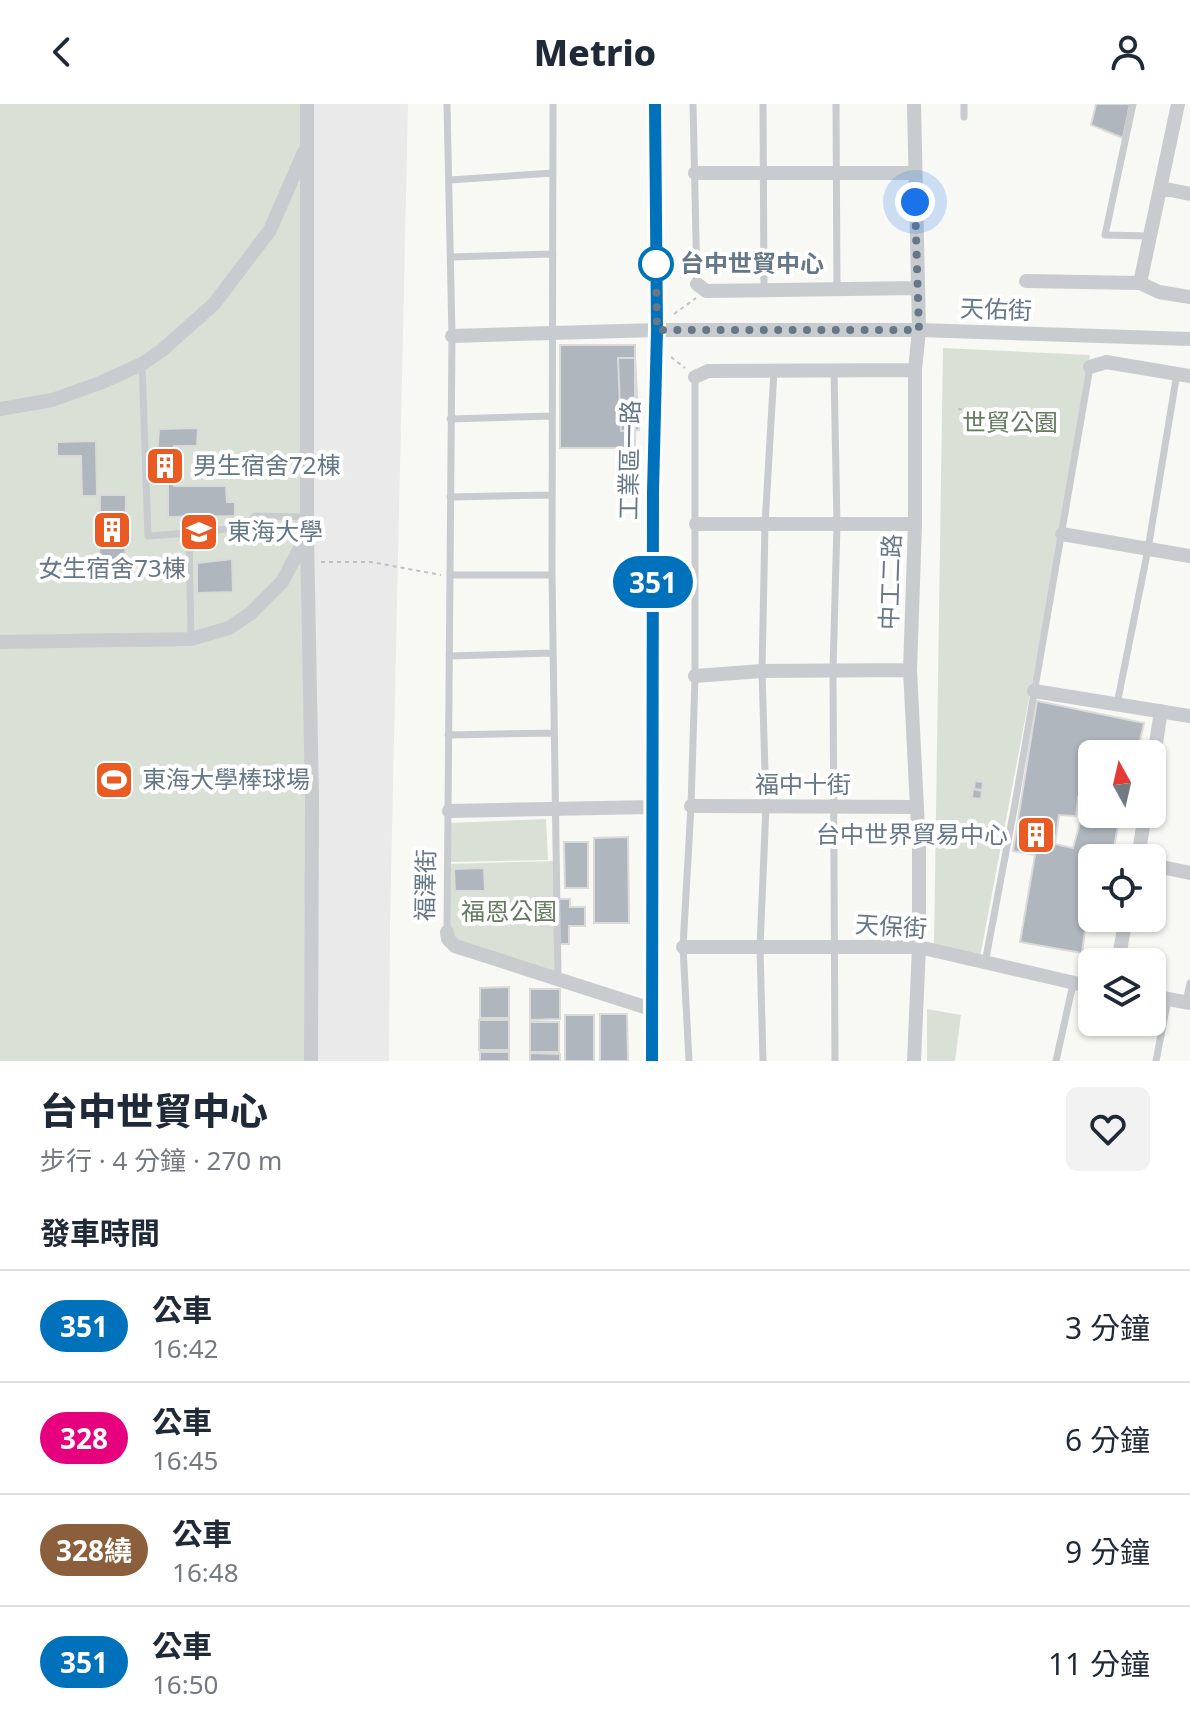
<!DOCTYPE html>
<html lang="zh-TW">
<meta charset="utf-8">
<style>
body{margin:0;font-family:"Noto Sans","Noto Sans TC",sans-serif;background:#f2f2f3;color:#1f2937;height:100vh;display:flex;flex-direction:column;font-size:30px;white-space:nowrap}
*{box-sizing:border-box;margin:0}
p{font-size:26px;color:#747a83}
.icon{flex:none;width:44px;height:44px;fill:none;stroke:currentColor;stroke-width:2;stroke-linecap:round;stroke-linejoin:round}
.map{position:relative;height:957px;overflow:hidden}
.details{display:flex;flex-direction:column;background:#fff;flex:1}
.details>*{flex:none}
.badge{padding:0 16px;border-radius:26px;font-size:28px;line-height:52px}
.needle{width:52px;rotate:352deg}
.tools{position:absolute;left:1078px;top:636px;display:grid;gap:16px}
.tools a{display:grid;place-items:center;width:88px;height:88px;border-radius:12px;background:#fff;box-shadow:0 2px 6px #0004;font-size:40px}
.you{position:absolute;width:40px;height:40px;margin:-20px;border:6px solid #fff;border-radius:50%;background:#1a73e8;box-shadow:0 0 0 12px #1a73e833}
.map>.badge{position:absolute;translate:-50% -50%;box-shadow:0 0 0 4px #fff}
h2{padding:0 40px;font-size:30px;line-height:72px}
.round{display:grid;place-items:center;flex:none;width:84px;height:84px;border-radius:12px;background:#f2f2f3}
.head{display:flex;align-items:center;justify-content:space-between;height:136px;padding:0 40px}
h1{font-size:38px;font-weight:800;line-height:60px}
ul{padding:0;list-style:none}
li{display:flex;align-items:center;gap:24px;height:112px;padding:0 40px;border-top:2px solid #e0e1e3}
li div{flex:1}
li b{display:block;font-size:30px}
li em{font-style:normal}
li .badge{min-width:88px;font-weight:700;text-align:center}
header{display:flex;justify-content:space-between;align-items:center;height:104px;padding:0 40px;background:#fff;font-size:36px;font-weight:800}
.map>svg:first-child{display:block}
.built{fill:#e9eae9}
.green{fill:#d9e1d6}
.building{fill:#afb6bd;stroke:#dadad8;stroke-width:2}
.lines{fill:none;stroke-linecap:round;stroke-linejoin:round}
.path{stroke:#bfc2c4;stroke-width:2;stroke-dasharray:4 4;stroke-linecap:butt}
.service{stroke:#c8cccf;stroke-width:7}
.minor{stroke:#c8cccf;stroke-width:14}
.tertiary{stroke:#c8cccf;stroke-width:16}
.line-casing{stroke:#fff;stroke-width:18}
.line{stroke:#0072bc;stroke-width:12}
.walk{stroke:#678;stroke-width:8;stroke-dasharray:0 14.4}
.stop-dot{fill:#fff;stroke:#0072bc;stroke-width:4}
.labels{text-anchor:middle;stroke-width:8;stroke-linejoin:round;paint-order:stroke}
.stop-label{font-size:24px;font-weight:bold;fill:#678;stroke:#fff;text-anchor:start}
.street-label{font-size:24px;fill:#678;stroke:#fff}
.park-label{font-size:24px;fill:#657a61;stroke:#fff}
.poi-label{font-size:24px;fill:#678;stroke:#fff;text-anchor:start}
</style>
<header><svg class="icon" aria-label="back" viewBox="0 0 24 24"><path d="M15 5l-7 7 7 7"/></svg>Metrio<svg class="icon" aria-label="person" viewBox="0 0 24 24"><circle cx="12" cy="8" r="4"/><path d="M4 21q1-7 8-7t8 7"/></svg></header>
<div class="map">
<svg width="1190" height="957" viewBox="0 0 1190 957">
<rect width="100%" height="100%" fill="#f8f8f5"/>
<path class="built" d="M0 0H408L390 818 389 957H0Z"/>
<path class="green" d="M0 0H307L311 957H0Z
M943 244 1090 251 1053 468 980 853 934 841Z
M546 715 548 756 449 758 448 719Z
M557 757 558 873 448 835 446 760Z
M927 905 961 911 955 957H927Z"/>
<path class="building" d="M1096 0H1130L1123 34 1091 21Z
M560 241H635V344H560Z
M618 254H635L639 326 621 327Z
M198 324 197 342H174V382H226L227 398H235V412L168 413V382H155L159 325Z
M96 337 97 392H82L81 352H57V338Z
M100 391H126L125 462 99 461Z
M232 455 233 488 197 489V459Z
M1037 597 1144 619 1137 650H1092V694L1078 693 1076 712 1059 711 1055 740 1073 744 1080 719 1089 721 1090 717H1096L1097 713 1105 714 1104 720 1118 722 1112 754H1092V805L1088 804 1082 849 1020 838 1035 751 1013 747Z
M975 677 983 678 982 686 974 685Z
M973 685 982 687 981 695 972 694Z
M628 733 629 819H594V734Z
M564 738H588V784H565Z
M484 764 485 787H455L454 765Z
M553 795H570V803H585V822H569V840H554Z
M509 883V914H480V884Z
M530 885H560V915L530 916Z
M600 910H627L628 957H600Z
M565 911H594V957H565Z
M479 916H509V946H479Z
M530 918H559V948H530Z
M480 948H509V957H480Z
M530 949 560 950V957H530Z"/>
<g class="lines">
<path class="path" d="M674 210 696 194
M671 253 685 264
M958 305 967 306
M321 458H371L441 471"/>
<path class="service" d="M553 0 552 471 558 873
M693 0 697 180
M763 0 764 186
M836 0 837 185
M1133 0 1105 131 1148 132
M964 13V0
M450 76 553 69
M451 153 553 150
M142 260 148 432 189 429
M834 267 837 420 833 566 835 957
M450 315 552 312
M450 393 552 391
M450 471H552
M191 534 189 429 246 423 255 412 306 413
M449 552 553 549
M1117 600 1148 445 1177 269
M448 631 554 629
M447 828 452 232 447 0
M985 859 1015 700 1090 263
M1186 898 1190 879
M689 957 683 843 691 702 695 572V273
M763 957 760 843 766 702 762 567 765 421 774 267
M1056 957 1073 880
M1156 957 1168 895"/>
<path class="minor" d="M307 0V431L312 694 311 957
M914 0 919 226 915 266V420L910 566 919 743V843L914 957
M695 69H915
M1161 84 1190 90
M1026 177 1140 179 1159 188 1190 193
M1140 179 1178 0
M697 180 706 187 916 184
M452 232 657 226H919L1190 235
M1090 263 1106 258 1190 272
M695 273 708 267 915 266
M0 305 52 296 100 279 142 260 161 247 214 200 270 126 304 48
M696 420H915
M1062 430 1190 452
M0 538 191 535 229 524 251 509 282 478 306 433
M695 572 762 567 910 566
M1034 587 1190 612
M1152 665 1161 607
M691 702 916 703
M449 707 653 703
M1138 754 1145 710
M1152 761 1190 769
M447 828 448 835 455 842 654 906
M683 843H919L1092 883
M1118 858 1126 814
M1152 892 1190 899"/>
<path class="tertiary" d="M653 957V356L657 226 655 0"/>
</g>
<g class="lines">
<g class="line-casing">
<path id="line" d="M652 957 653 388 657 226 655 0"/>
</g>
<use href="#line" class="line"/>
<path class="walk" d="M656 160 657 226H919L915 98"/>
</g>
<defs>
<g id="building-square" transform="scale(2)"><rect x="-9" y="-9" width="18" height="18" rx="4" fill="#ea5b23" stroke="#fff"/><path d="M-4-6H4V6H1V3H-1V6H-4ZM-2.5-4.3h1.7v1.8h-1.7ZM.8-4.3h1.7v1.8H.8ZM-2.5-1h1.7V.8h-1.7ZM.8-1h1.7V.8H.8Z" fill="#fff"/></g>
<g id="university-square" transform="scale(2)"><rect x="-9" y="-9" width="18" height="18" rx="4" fill="#ea5b23" stroke="#fff"/><path d="M0-5L7-2L0 1L-7-2ZM-4 1L0 2.5L4 1V4Q0 6-4 4Z" fill="#fff"/></g>
<g id="stadium-square" transform="scale(2)"><rect x="-9" y="-9" width="18" height="18" rx="4" fill="#ea5b23" stroke="#fff"/><path d="M0-5a6.5 5 0 1 0 0 10a6.5 5 0 1 0 0-10ZM-3.5-1.8h7v3.6h-7Z" fill="#fff"/></g>
</defs>
<g fill-rule="evenodd">
<use href="#building-square" x="165" y="362"/>
<use href="#building-square" x="112" y="426"/>
<use href="#university-square" x="199" y="428"/>
<use href="#stadium-square" x="114" y="676"/>
<use href="#building-square" x="1036" y="731"/>
</g>
<circle class="stop-dot" cx="656" cy="160" r="16"/>
<g class="labels">
<g class="stop-label">
<text x="680" y="168">台中世貿中心</text>
</g>
<g class="street-label">
<text transform="translate(996 206) rotate(2)" y="8">天佑街</text>
<text transform="translate(630 356) rotate(-89)" y="8">工業區一路</text>
<text transform="translate(891 478) rotate(-88)" y="8">中工二路</text>
<text x="803" y="689">福中十街</text>
<text transform="translate(426 781) rotate(-89)" y="8">福澤街</text>
<text transform="translate(891 823) rotate(4)" y="8">天保街</text>
</g>
<g class="park-label">
<text x="1010" y="327">世貿公園</text>
<text x="509" y="816">福恩公園</text>
</g>
<g class="poi-label">
<text x="193" y="370">男生宿舍72棟</text>
<text x="227" y="436">東海大學</text>
<text x="112" y="473" text-anchor="middle">女生宿舍73棟</text>
<text x="142" y="684">東海大學棒球場</text>
<text x="1008" y="739" text-anchor="end">台中世界貿易中心</text>
</g>
</g>
</svg>
<div class="tools">
<a><svg class="needle" viewBox="-14 -14 28 28"><path d="M0-13l5 13h-10z" fill="#e53935"/><path d="M0 13l5-13h-10z" fill="#747a83"/></svg></a>
<a><svg class="icon" aria-label="locate" viewBox="0 0 24 24"><circle cx="12" cy="12" r="6"/><path d="M12 2v4M12 18v4M2 12h4M18 12h4"/></svg></a>
<a><svg class="icon" aria-label="layers" viewBox="0 0 24 24"><path d="M12 4l9 5-9 5-9-5zM3 14l9 5 9-5"/></svg></a>
</div>
<div class="you" style="left:915px;top:98px"></div>
<b class="badge" style="left:653px;top:478px;background:#0072bc;color:#fff">351</b>
</div>
<section class="details">
<div class="head"><div><h1>台中世貿中心</h1><p>步行 · 4 分鐘 · 270 m</p></div><a class="round"><svg class="icon" aria-label="heart" viewBox="0 0 24 24"><path d="M12 20l-8-8c-3-5 5-10 8-4 3-6 11-1 8 4z"/></svg></a></div>
<h2>發車時間</h2>
<ul>
<li><span class="badge" style="background:#0072bc;color:#fff">351</span><div><b>公車</b><p>16:42</p></div><em>3 分鐘</em></li>
<li><span class="badge" style="background:#e6007e;color:#fff">328</span><div><b>公車</b><p>16:45</p></div><em>6 分鐘</em></li>
<li><span class="badge" style="background:#8b5e3c;color:#fff">328繞</span><div><b>公車</b><p>16:48</p></div><em>9 分鐘</em></li>
<li><span class="badge" style="background:#0072bc;color:#fff">351</span><div><b>公車</b><p>16:50</p></div><em>11 分鐘</em></li>
</ul>
</section>
